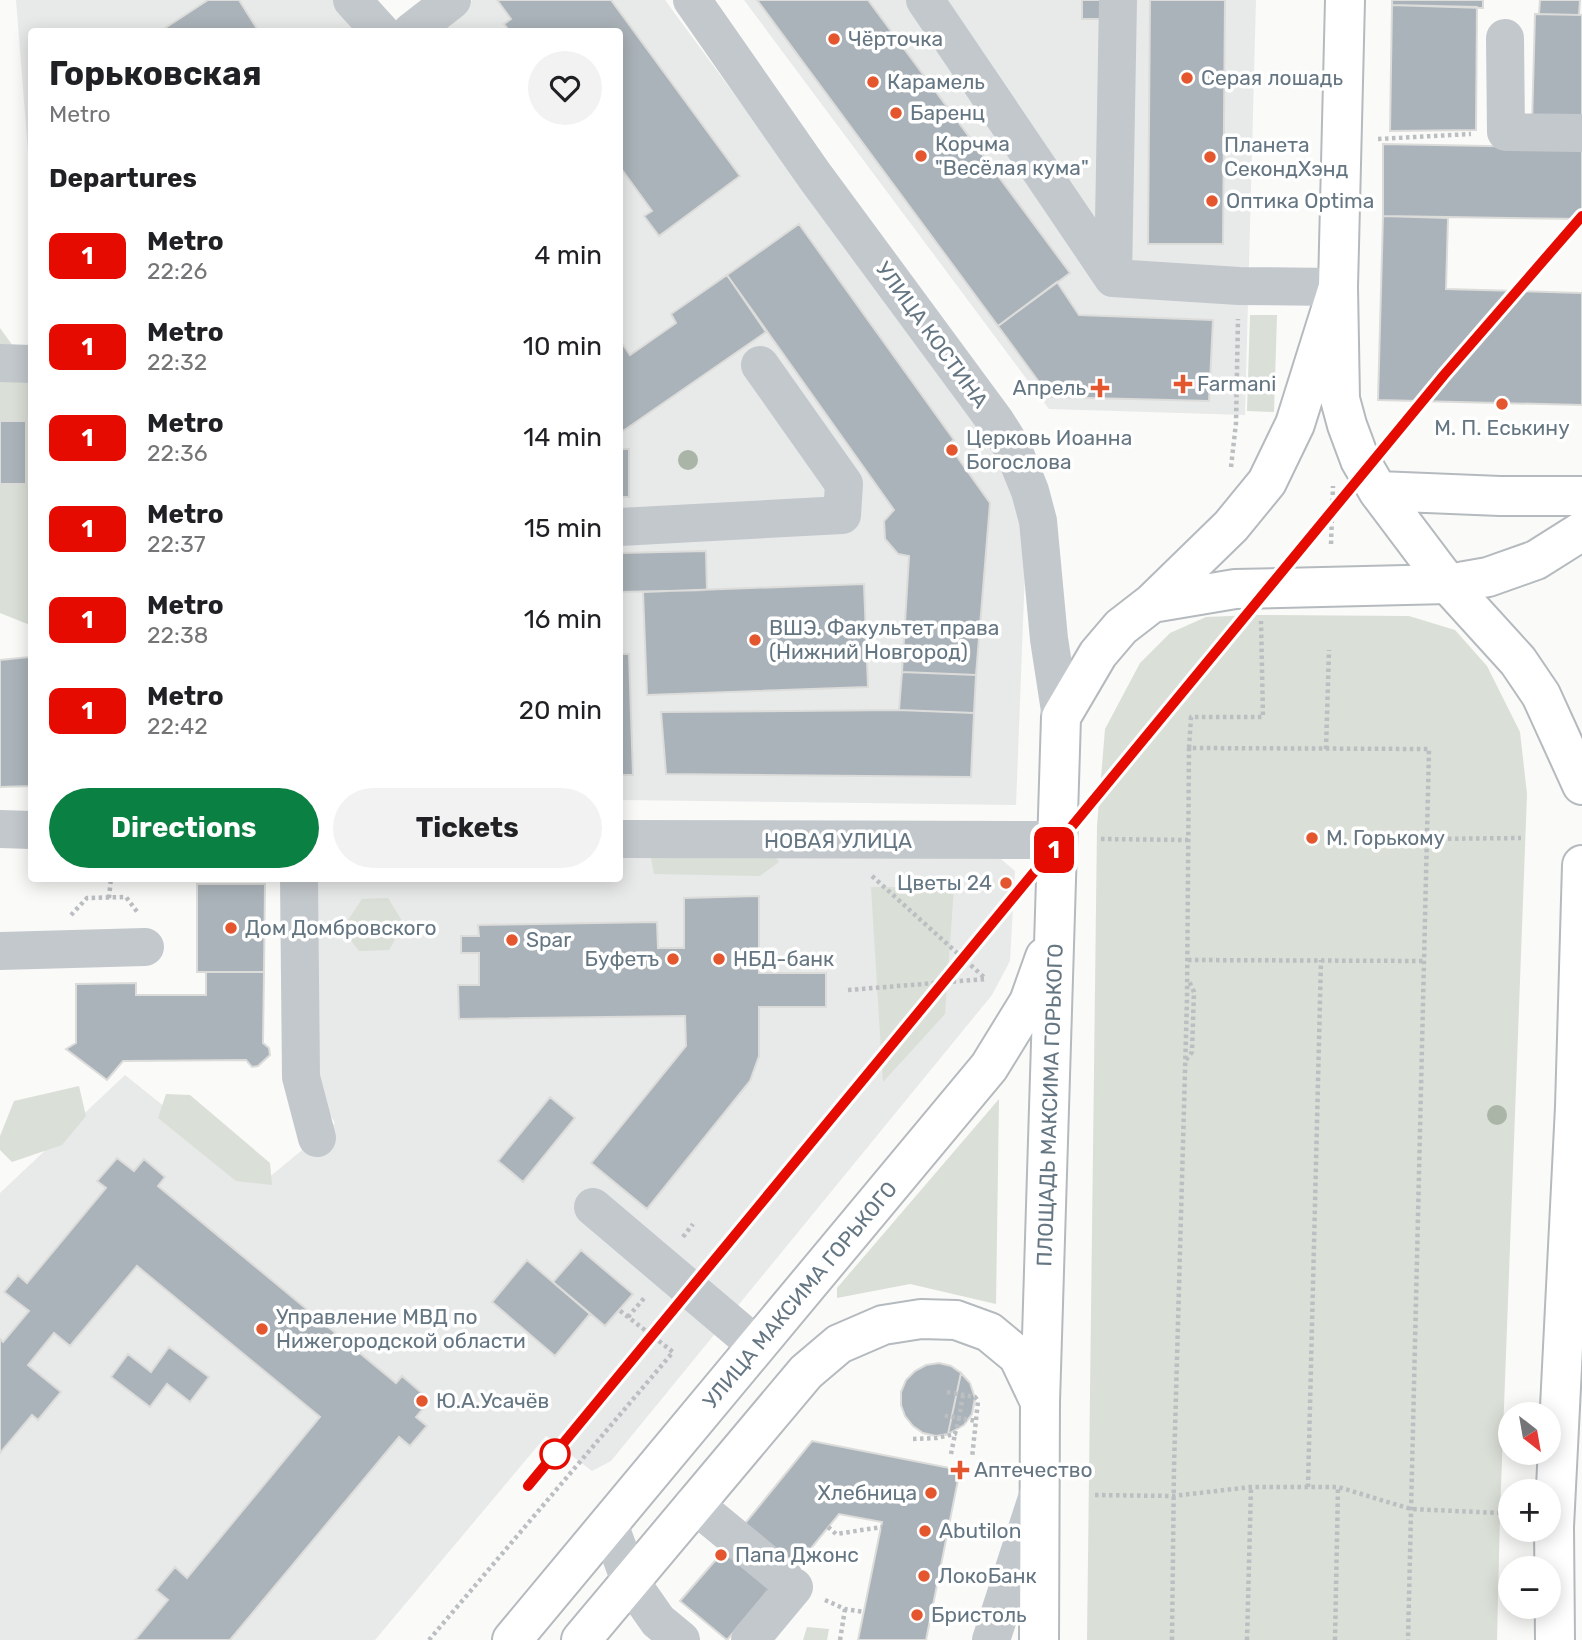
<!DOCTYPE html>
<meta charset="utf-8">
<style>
body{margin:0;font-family:Rubik,sans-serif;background:#f2f2f2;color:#202124;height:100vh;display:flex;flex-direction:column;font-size:26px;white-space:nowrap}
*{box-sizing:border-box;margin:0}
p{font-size:23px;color:#757577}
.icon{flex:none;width:38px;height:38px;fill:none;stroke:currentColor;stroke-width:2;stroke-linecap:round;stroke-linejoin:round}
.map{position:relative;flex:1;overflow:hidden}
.sheet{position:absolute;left:28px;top:28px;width:595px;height:854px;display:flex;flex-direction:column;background:#fff;border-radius:7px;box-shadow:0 4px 18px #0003}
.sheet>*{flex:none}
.badge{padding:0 14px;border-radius:10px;font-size:24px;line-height:46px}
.needle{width:46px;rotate:149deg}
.tools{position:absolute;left:1498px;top:1402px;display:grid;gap:14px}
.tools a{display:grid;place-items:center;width:63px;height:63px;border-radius:50%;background:#fff;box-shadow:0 4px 18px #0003;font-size:35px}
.map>.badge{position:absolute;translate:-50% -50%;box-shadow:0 0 0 4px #fff}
h2{padding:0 21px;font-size:26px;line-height:63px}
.round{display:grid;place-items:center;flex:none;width:74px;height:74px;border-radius:37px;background:#f2f2f2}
.summary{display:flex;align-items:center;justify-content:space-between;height:119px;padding:0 21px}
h1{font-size:33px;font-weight:700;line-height:52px}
.action{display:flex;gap:14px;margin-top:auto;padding:14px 21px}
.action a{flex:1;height:80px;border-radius:42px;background:#0b8043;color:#fff;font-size:28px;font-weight:700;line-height:80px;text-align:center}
.action a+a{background:#f2f2f2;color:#202124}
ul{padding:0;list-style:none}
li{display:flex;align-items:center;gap:21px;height:91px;padding:0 21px}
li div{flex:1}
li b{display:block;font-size:26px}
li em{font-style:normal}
li .badge{min-width:77px;font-weight:700;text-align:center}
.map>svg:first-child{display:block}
.built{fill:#e8e9e9}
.green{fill:#dadfd7}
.building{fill:#aab3b9;stroke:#dcdcda;stroke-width:2}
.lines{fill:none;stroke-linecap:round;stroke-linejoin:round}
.major-casing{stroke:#b5babe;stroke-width:42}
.path{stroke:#bbbfc2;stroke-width:4.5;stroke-dasharray:3.5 3.5;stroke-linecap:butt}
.minor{stroke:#c3c8cc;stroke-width:38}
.major{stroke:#fff;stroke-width:38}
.tree{fill:#aab4a7}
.line-casing{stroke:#fff;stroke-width:16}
.line{stroke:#e50b00;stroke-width:10}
.poi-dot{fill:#e4572e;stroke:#fff;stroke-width:2.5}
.stop-dot{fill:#fff;stroke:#e50b00;stroke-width:3.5}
.labels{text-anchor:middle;stroke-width:7;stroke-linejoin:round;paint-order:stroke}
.poi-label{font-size:21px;fill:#657683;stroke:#fff;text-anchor:start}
.street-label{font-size:21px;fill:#657683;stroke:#fff}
</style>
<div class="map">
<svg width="1582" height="1640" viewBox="0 0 1582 1640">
<rect width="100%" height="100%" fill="#fafaf8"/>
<path class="built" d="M16 0H334L359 31 32 32 31 189Z
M473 0H665L1028 494 1016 805 620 800V32H433Z
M744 0H1256L1245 415 1049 409Z
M620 854 1001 859 1015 871 1010 961 992 995 611 1461 592 1471 546 1436 375 1640H0V1193L125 1075 261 1184 335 1123 311 1081 314 879 620 878Z"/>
<path class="green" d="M1250 315H1277L1274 412 1247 411Z
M0 328 31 371 30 625 0 613Z
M1255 615 1409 616 1455 630 1487 666 1520 732 1527 794 1500 1513 1497 1640H1087L1097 826 1105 729 1140 663 1170 633 1206 617Z
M760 834 779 862 760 876 654 874 649 847Z
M871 887H954L945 1014 883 1082Z
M388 898 404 924 389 950 359 951 342 929 362 899Z
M79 1086 86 1116 62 1145 12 1162 0 1150V1136L14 1101Z
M166 1094 190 1095 270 1163 272 1185 236 1181 158 1118Z
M999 1099 996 1304 910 1284 837 1298V1288Z
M807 1627 829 1629 827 1640H803Z"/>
<path class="building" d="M208 0H239L259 32H159Z
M497 0H611L740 176 659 236 644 216 652 211 620 167V32H510L504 24 511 19Z
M757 0H868L1070 273 998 326Z
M1082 0H1107V19H1082Z
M1150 0H1225L1223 244H1148Z
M1392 0H1483V8L1392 5Z
M1540 0H1580L1579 15 1539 14Z
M1392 5 1477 7 1476 130 1390 131Z
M1535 14 1582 15V124L1532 123Z
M1383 144 1582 148V219L1383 216Z
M1383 216 1448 218 1446 289 1582 293V405L1378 400Z
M799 224 954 440 948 444 990 503 976 675 902 672 909 556 898 554 885 539 884 521 894 510 727 275Z
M727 275 766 332 620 433V340L630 355 676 323 671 314Z
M1057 282 1079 315 1213 320 1209 401 1050 397 998 326Z
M0 421H26V484H0Z
M620 449H629V497H620Z
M706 551 707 590 620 592V553Z
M864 584 868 687 647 695 643 592Z
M620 654H629L633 775H620Z
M29 657 32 786 0 787V660Z
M902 672 976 675 974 713 899 710Z
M29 676H32V785Z
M899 710 974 713 971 777 666 774 661 712Z
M197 884H265L264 972H197Z
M759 896V973H826V1007H759V1056L750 1081 647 1209 591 1163 686 1046 685 1016 459 1019 458 985H479V953H461V936H479L478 925 657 922 658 948H684V898Z
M206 972H264L263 1043 269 1048 270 1055 258 1066 252 1067 246 1060 123 1061 107 1080 66 1049 76 1043V984L136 983V995H206Z
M550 1097 575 1118 523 1182 498 1161Z
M117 1158 134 1171 144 1159 165 1177 158 1186 396 1383 402 1376 430 1400 416 1417 427 1426 410 1446 399 1437 230 1640H135L168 1600 156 1590 175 1567 187 1578 320 1417 137 1266 70 1346 54 1333 28 1365 61 1392 38 1420 32 1415 0 1453V1339L3 1342 29 1311 4 1292 18 1275 27 1283 106 1188 97 1181Z
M581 1250 633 1294 605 1326 553 1282Z
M527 1260 590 1314 555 1356 492 1302Z
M169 1347 209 1377 190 1402 167 1384 150 1407 111 1377 128 1354 151 1372Z
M939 1363 951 1366 961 1373 948 1434 936 1436 923 1433 913 1426 905 1416 901 1405V1392L906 1380 915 1371 926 1365Z
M961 1373 970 1383 975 1398 972 1414 964 1425 948 1434Z
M812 1441 960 1470 926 1640H858L882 1522 839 1514 795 1568 743 1526Z
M727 1547 773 1586 727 1640 680 1601Z"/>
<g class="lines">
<g class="major-casing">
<path id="major" d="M1345 0 1338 287 1340 399 1347 425 1360 460 1378 491 1448 584 1518 661 1541 695 1582 785
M1378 491 1500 496H1582
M1152 603 1235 589 1448 584 1488 577 1536 560 1582 531
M512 1640 989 1067 1029 1002 1045 957
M581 1640 806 1372 839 1344 883 1325 921 1319 956 1320 989 1332 1018 1356 1039 1400
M1039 1640 1040 1402 1061 717 1098 654 1121 627 1152 603 1231 526 1267 482 1295 424 1338 287
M1555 1640 1554 1527 1575 1107 1582 865"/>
</g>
<path class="path" d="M1378 139 1471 134
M1231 467 1236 423 1238 319
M1331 544 1333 486
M1189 748 1191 717H1263L1261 621
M1326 749 1329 650
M1101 839 1188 840
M1427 839 1521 838
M872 876 986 979
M109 898 111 878
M71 915 87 898 126 897 138 913
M1188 960 1425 961
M848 990 986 979
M1186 1060 1192 1052 1194 992 1189 981
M683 1237 693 1224
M628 1317 645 1297
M947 1392 975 1397 978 1401 972 1458
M963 1395 959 1418 977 1421
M913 1439 937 1438 955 1434 959 1418 941 1415
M951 1454 955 1434
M1308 1487 1321 960
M1095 1495 1173 1496 1251 1487H1338L1411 1509 1500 1513 1507 1522
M828 1527 836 1534 882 1527
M825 1600 845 1609 864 1612
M429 1640 673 1352 619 1310
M840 1640 845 1609
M1172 1640 1174 1467 1187 999 1189 748 1429 749 1408 1640
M1247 1640 1251 1487
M1335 1640 1338 1487"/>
<path class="minor" d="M352 0 381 32
M692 0 814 175 996 422 1013 449 1030 491 1038 521 1049 639 1061 717
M925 0 1113 278 1239 286 1338 287
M411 32 452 0
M1505 38 1506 132 1582 133
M1113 278 1118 0
M0 363 32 364
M620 527 842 515 844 484 760 365
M0 829 32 830
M620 839 1056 840
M299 878 301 1077 317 1138
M0 951 145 947
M593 1207 757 1346
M694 1504 785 1579
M609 1524 630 1581 658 1621 681 1640
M750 1640 794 1587
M991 1640 1037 1498"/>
<use href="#major" class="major"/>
</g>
<g class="tree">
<circle cx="688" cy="460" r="10"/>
<circle cx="1497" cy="1115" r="10"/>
</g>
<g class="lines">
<g class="line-casing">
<path id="line" d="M528 1486 1444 375 1582 216"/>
</g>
<use href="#line" class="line"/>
</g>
<g class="poi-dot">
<circle cx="834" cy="39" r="7"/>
<circle cx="1187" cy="78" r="7"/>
<circle cx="873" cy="82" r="7"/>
<circle cx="896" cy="113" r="7"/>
<circle cx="921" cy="156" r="7"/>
<circle cx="1210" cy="157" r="7"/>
<circle cx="1212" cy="201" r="7"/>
<path d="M1179.5 373.5h7v7h7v7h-7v7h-7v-7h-7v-7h7z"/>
<path d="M1096.5 377.5h7v7h7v7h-7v7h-7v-7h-7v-7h7z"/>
<circle cx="1502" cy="404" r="7"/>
<circle cx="952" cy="450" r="7"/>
<circle cx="755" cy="640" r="7"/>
<circle cx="1312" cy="838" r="7"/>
<circle cx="1006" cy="883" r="7"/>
<circle cx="231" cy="928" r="7"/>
<circle cx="512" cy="940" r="7"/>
<circle cx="673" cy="959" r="7"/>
<circle cx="719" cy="959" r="7"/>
<circle cx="262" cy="1329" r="7"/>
<circle cx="422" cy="1401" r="7"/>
<path d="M956.5 1459.5h7v7h7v7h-7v7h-7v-7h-7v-7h7z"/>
<circle cx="931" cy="1493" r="7"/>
<circle cx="925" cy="1531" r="7"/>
<circle cx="721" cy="1555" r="7"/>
<circle cx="924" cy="1576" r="7"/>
<circle cx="917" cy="1615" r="7"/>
</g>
<circle class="stop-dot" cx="555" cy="1454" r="14"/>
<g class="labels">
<g class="poi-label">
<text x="848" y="46">Чёрточка</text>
<text x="1201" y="85">Серая лошадь</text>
<text x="887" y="89">Карамель</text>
<text x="910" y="120">Баренц</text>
<text x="935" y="151">Корчма<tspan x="935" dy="24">"Весёлая кума"</tspan></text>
<text x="1224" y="152">Планета<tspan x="1224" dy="24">СекондХэнд</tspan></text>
<text x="1226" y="208">Оптика Optima</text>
<text x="1197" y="391">Farmani</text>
<text x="1086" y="395" text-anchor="end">Апрель</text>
<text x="1502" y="435" text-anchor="middle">М. П. Еськину</text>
<text x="966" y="445">Церковь Иоанна<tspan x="966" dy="24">Богослова</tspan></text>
<text x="769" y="635">ВШЭ. Факультет права<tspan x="769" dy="24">(Нижний Новгород)</tspan></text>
<text x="1326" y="845">М. Горькому</text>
<text x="992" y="890" text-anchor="end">Цветы 24</text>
<text x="245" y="935">Дом Домбровского</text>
<text x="526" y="947">Spar</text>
<text x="659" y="966" text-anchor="end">Буфетъ</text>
<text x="733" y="966">НБД-банк</text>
<text x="276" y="1324">Управление МВД по<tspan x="276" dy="24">Нижегородской области</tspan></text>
<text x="436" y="1408">Ю.А.Усачёв</text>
<text x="974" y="1477">Аптечество</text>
<text x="917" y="1500" text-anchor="end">Хлебница</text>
<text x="939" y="1538">Abutilon</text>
<text x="735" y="1562">Папа Джонс</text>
<text x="938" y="1583">ЛокоБанк</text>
<text x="931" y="1622">Бристоль</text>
</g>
<g class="street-label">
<text transform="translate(932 335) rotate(54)" y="7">УЛИЦА КОСТИНА</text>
<text x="838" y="848">НОВАЯ УЛИЦА</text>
<text transform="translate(1050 1105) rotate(-88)" y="7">ПЛОЩАДЬ МАКСИМА ГОРЬКОГО</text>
<text transform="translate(800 1295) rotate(-50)" y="7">УЛИЦА МАКСИМА ГОРЬКОГО</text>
</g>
</g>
</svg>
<div class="tools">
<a><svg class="needle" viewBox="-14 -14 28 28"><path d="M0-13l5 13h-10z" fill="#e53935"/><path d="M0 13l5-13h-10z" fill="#757577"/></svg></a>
<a>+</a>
<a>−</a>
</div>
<b class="badge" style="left:1054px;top:850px;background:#e50b00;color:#fff">1</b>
<section class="sheet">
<div class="summary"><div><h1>Горьковская</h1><p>Metro</p></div><a class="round"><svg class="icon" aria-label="heart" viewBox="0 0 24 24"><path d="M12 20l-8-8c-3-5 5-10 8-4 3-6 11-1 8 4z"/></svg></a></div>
<h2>Departures</h2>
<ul>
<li><span class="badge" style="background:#e50b00;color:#fff">1</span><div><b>Metro</b><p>22:26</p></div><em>4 min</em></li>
<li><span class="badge" style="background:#e50b00;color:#fff">1</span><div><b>Metro</b><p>22:32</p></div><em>10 min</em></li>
<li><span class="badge" style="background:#e50b00;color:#fff">1</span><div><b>Metro</b><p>22:36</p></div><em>14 min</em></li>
<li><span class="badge" style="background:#e50b00;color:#fff">1</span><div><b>Metro</b><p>22:37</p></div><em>15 min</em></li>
<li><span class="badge" style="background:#e50b00;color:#fff">1</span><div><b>Metro</b><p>22:38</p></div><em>16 min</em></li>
<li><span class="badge" style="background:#e50b00;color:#fff">1</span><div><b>Metro</b><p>22:42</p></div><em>20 min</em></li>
</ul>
<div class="action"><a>Directions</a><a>Tickets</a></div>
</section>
</div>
